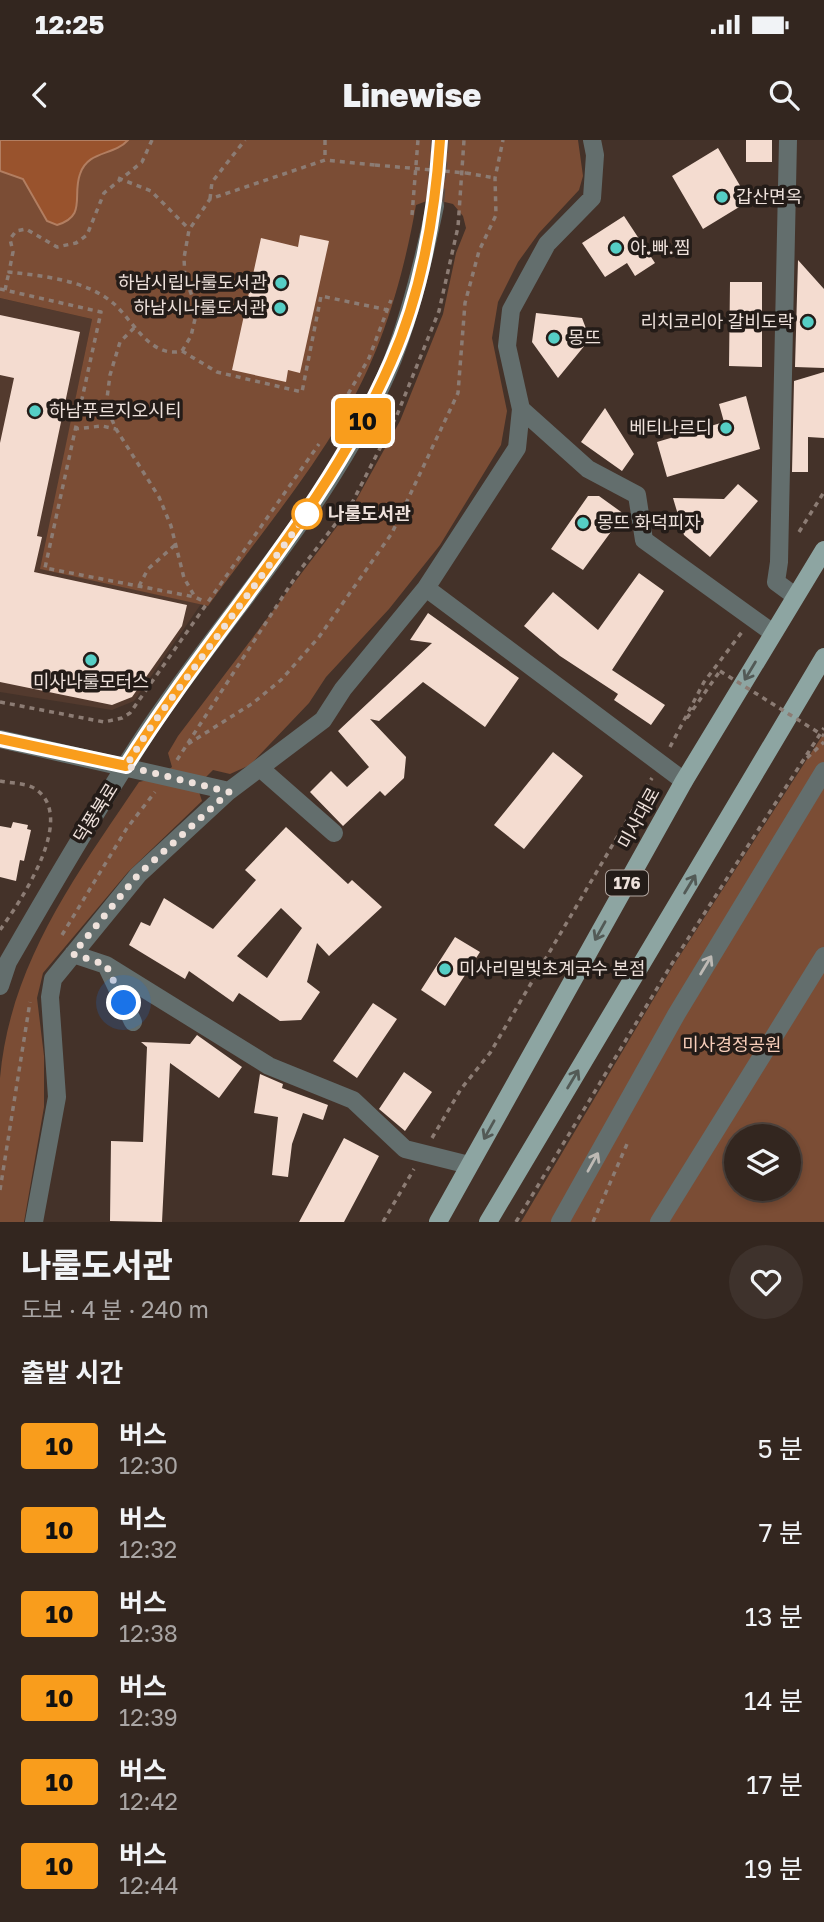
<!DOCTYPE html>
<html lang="ko">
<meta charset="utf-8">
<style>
body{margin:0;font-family:"Golos Text","Noto Sans KR",sans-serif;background:#3e322c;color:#f1f3f6;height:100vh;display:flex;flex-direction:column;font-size:26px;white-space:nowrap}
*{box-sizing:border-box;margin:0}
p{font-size:23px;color:#a9a5a4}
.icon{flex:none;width:38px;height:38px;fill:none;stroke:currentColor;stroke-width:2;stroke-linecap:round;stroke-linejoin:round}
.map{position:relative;height:1082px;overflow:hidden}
.sheet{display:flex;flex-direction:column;background:#33261f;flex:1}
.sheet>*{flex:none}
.badge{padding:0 14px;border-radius:5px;font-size:24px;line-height:46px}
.buttons{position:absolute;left:724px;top:984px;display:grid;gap:14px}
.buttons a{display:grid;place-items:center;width:77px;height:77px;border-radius:50%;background:#33261f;box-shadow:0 4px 10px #0003,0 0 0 2px #4e433d;font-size:35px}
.you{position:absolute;width:35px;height:35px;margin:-18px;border:5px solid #fff;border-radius:50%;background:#1a73e8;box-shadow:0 0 0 10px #1a73e833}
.map>.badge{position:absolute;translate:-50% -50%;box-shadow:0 0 0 4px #fff}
h2{padding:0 21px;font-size:26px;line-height:63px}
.round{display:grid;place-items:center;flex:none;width:74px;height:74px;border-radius:37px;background:#3e322c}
.summary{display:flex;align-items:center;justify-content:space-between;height:119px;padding:0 21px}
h1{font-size:33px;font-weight:800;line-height:52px}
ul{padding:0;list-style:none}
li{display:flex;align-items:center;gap:21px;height:84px;padding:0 21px}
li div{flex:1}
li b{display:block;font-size:26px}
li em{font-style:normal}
li .badge{min-width:77px;font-weight:700;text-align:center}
.status{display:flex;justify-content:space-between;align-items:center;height:49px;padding:0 35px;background:#33261f;direction:ltr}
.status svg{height:19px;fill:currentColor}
header{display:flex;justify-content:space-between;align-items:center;height:91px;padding:0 21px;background:#33261f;font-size:32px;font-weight:800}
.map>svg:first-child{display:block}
.built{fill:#533a2e}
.green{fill:#7b4d35;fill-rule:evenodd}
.water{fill:#99532d;stroke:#b27e61;stroke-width:2}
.building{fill:#f4dcd0;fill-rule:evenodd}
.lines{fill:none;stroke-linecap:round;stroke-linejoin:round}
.minor-tunnel{stroke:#5e4c44;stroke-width:18;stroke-dasharray:18 9;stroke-linecap:butt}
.path{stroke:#8c7c74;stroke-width:3.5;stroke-dasharray:5 5;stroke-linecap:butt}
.minor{stroke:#636e6d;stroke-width:18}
.major{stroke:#8da5a2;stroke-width:18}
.path-bridge{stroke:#8c7c74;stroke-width:3.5;stroke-dasharray:5 5;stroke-linecap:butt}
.oneway{stroke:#535a56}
.oneway2{stroke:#bdb9b4}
.line-casing{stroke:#fff;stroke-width:16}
.line{stroke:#f99d1c;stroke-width:10}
.walk{stroke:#eee1db;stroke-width:7;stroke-dasharray:0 12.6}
.poi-dot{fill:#55cec5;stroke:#241c18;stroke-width:2.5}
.stop-dot{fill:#fff;stroke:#f99d1c;stroke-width:3.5}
.labels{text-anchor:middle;stroke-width:7;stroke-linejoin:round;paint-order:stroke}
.shield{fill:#241c18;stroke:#b1a6a0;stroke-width:2}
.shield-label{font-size:16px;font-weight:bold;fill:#eee1db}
.poi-label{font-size:18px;fill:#eee1db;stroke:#241c18;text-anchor:start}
.stop-label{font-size:18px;font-weight:bold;fill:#eee1db;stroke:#241c18;text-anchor:start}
.street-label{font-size:18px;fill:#eee1db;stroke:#241c18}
.park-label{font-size:18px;fill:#f8ceba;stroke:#241c18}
</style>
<div class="status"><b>12:25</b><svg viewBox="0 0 49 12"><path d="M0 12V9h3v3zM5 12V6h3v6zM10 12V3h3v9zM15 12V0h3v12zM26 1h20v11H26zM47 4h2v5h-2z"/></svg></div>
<header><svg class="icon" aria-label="back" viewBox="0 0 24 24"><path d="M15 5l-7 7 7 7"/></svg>Linewise<svg class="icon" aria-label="search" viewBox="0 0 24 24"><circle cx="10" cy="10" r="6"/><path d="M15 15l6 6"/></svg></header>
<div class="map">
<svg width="824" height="1082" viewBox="0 0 824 1082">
<rect width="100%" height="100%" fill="#443229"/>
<path class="built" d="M0 158 92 179 41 429 201 464 134 561 112 570 0 552Z"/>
<path class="green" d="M0 0H578L583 36 579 50 539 93 518 122 498 162 492 198 507 271 501 305 440 405 389 469 326 537 309 563 250 625 230 634 213 630 197 646 202 661 128 732 43 833 37 858 44 916V967L24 1082H0C0 1034 0 985 0 938 10 823 77 734 139 642L159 637 172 627 168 613 178 596 354 364 400 281 443 174 456 113 466 88 463 76 453 64 432 59 416 65C403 139 381 215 341 280 302 345 253 404 208 466L40 429 92 179 0 158Z
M824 593V1082H521L675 823ZM737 996H789V1048H737Z"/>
<path class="water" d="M0 0H128C114 16 88 10 80 34 72 56 87 76 57 85L47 81 23 39 0 31Z"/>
<path class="building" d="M746 0H772V22H746Z
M718 8 749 61 703 89 672 36Z
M624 76 655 123 635 136 627 123 605 137 582 103Z
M300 95 329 101 300 233 288 230 286 242 232 230 261 98 298 107Z
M798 120 824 149V228L795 227Z
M730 142H762V227L729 226Z
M536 173 582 178 590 199 558 238 532 202Z
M0 175 80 192 37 396 42 397 34 432 187 465 182 486 132 557 112 565 0 542V303L14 238 0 235Z
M824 232V298L808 297V332H792L794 241Z
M746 256 760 309 667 337 657 302 724 282 719 264Z
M605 268 634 314 622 331 581 302Z
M738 344 758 361 710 417 684 395 673 358 724 359Z
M588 356H599L624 374 583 430 551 409Z
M639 433 664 451 612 530 665 565 651 585 614 560 618 554 560 516 524 486 553 452 598 490Z
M428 473 519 538 485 587 423 542 379 581 370 579 406 617 404 638 385 656 380 651 343 686 310 652 331 631 347 647 369 627 338 591 432 503 410 500Z
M553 612 583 636 524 709 494 685Z
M13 682 28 685 27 689 31 690 24 721 20 720 16 741 0 737V686L11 688Z
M286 687 348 744 352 740 382 767 329 816 317 803 307 842 320 852 301 880 280 881 239 853 233 862 189 831 185 839 129 805 141 782 150 786 164 758 213 789 256 740 245 730ZM281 768 302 788 267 838 237 816Z
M455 797 480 812 445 866 421 850Z
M373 863 397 879 357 938 333 921Z
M197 895 242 927 219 958 170 923 162 1082 110 1081 111 1001 143 1002 147 907 141 902 190 904Z
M404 932 432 952 405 991 379 969Z
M260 934 283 944 282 948 328 965 323 980 303 973 292 1004 288 1037 272 1035 278 977 254 973Z
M344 998 379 1016 344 1082H299Z"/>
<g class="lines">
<path class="minor-tunnel" d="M435 66 440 0"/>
<path class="path" d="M152 0 142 22 104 53 87 95 76 103 57 107 26 89 16 91 10 99 13 112 9 132C43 136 86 140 113 163 133 180 150 219 182 211L191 196 195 179 194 161 185 138 184 118 189 90 210 59 325 20 375 25
M325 0V19
M466 33 495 38
M118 38 151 51 189 89
M210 59 212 42 245 0
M412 75 418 0
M0 149 101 172 45 428 195 457
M5 150 9 132
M134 188 120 202 110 235 106 266 116 289 159 357 171 386 184 438 195 457 205 462
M182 211 217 232 302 252 321 156 388 170
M333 280 369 218 391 160
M74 289 102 286 116 289
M799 392 824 352
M139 446 148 429 175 405
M0 562 104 582 122 578 130 573 319 304
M687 578 720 531
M188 604 253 563 281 540 319 497 392 393 458 253 465 163 479 111 496 75 495 38 503 0
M670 607 704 542 742 492
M807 618 824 602
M177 620 300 430 353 361 397 275 439 171 458 87 464 0
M0 641C9 643 23 643 32 647 81 673 20 762 0 790
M62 795 127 688 155 652
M432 998 461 949 490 913 652 638
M0 1050 30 862
M383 1082 414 1029
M516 1082 673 822 824 588
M593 1082 627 1004"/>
<path class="minor" d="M788 0 779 422 776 442 795 456
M521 269 588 329 637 355 644 400 773 493
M426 448 684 641
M0 599 229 651
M260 628 334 693
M73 814 106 825 269 926 353 960 405 1009 469 1025
M106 825 133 882
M0 846 8 822C54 742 100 663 151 586 233 464 338 356 393 219 412 169 424 118 435 66
M34 1082 57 957 50 857 53 839 138 735 229 651 323 580 343 549 426 448 517 308 521 269 507 206 511 170 547 104 592 58 595 15 592 0
M560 1082 676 875 824 631
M659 1082 824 816"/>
<path class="major" d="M438 1082 684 641 824 410
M488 1082 824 517"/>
<path class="path-bridge" d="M375 25 466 33
M720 531 824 596"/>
</g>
<defs><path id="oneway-shaft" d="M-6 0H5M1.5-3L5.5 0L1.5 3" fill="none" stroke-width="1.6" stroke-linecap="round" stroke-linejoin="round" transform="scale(1.75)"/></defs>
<g class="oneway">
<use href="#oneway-shaft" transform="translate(750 531) rotate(121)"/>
<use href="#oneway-shaft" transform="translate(690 744) rotate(-59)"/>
<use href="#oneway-shaft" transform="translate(600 791) rotate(119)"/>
<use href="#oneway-shaft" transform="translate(573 939) rotate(-59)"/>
<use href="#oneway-shaft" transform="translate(489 990) rotate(119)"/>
</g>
<g class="oneway2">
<use href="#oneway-shaft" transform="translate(706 825) rotate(-59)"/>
<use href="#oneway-shaft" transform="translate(593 1022) rotate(-61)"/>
</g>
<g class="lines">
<g class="line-casing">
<path id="line" d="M0 599 126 626C212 489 326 371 391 222 422 152 435 76 440 0"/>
</g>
<use href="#line" class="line"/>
<path class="walk" d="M124 863 106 825 73 814 138 735 229 652 126 626 152 585 307 374"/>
</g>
<g class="poi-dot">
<circle cx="722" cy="57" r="7"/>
<circle cx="616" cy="108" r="7"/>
<circle cx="281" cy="143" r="7"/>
<circle cx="280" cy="168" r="7"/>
<circle cx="808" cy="182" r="7"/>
<circle cx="554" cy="198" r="7"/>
<circle cx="35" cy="271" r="7"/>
<circle cx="726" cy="288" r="7"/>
<circle cx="583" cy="383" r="7"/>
<circle cx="91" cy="520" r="7"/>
<circle cx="445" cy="829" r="7"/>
</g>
<circle class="stop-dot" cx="307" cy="374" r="14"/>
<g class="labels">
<rect class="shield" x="606" y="730.5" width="42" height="25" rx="5"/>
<g class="shield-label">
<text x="627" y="749">176</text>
</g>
<g class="poi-label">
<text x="736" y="63">갑산면옥</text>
<text x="630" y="114">아.빠.찜</text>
<text x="267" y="149" text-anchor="end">하남시립나룰도서관</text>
<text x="266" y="174" text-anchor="end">하남시나룰도서관</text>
<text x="794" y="188" text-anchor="end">리치코리아 갈비도락</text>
<text x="568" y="204">몽뜨</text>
<text x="49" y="277">하남푸르지오시티</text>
<text x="712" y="294" text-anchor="end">베티나르디</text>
<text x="597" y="389">몽뜨 화덕피자</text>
<text x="91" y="548" text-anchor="middle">미사나룰모터스</text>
<text x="459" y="835">미사리밀빛초계국수 본점</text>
</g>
<g class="stop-label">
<text x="328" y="380">나룰도서관</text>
</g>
<g class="street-label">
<text transform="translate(96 673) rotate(-58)" y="6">덕풍북로</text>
<text transform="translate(639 678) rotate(-61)" y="6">미사대로</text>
</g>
<g class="park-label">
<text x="732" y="911">미사경정공원</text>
</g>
</g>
</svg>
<div class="buttons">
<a><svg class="icon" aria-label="layers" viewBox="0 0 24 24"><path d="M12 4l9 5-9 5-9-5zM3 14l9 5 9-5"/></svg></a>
</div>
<div class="you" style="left:124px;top:863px"></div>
<b class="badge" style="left:363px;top:281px;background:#f99d1c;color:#111">10</b>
</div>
<section class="sheet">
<div class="summary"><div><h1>나룰도서관</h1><p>도보 · 4 분 · 240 m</p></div><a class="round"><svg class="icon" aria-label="heart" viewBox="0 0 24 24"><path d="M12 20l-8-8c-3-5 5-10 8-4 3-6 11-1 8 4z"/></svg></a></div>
<h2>출발 시간</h2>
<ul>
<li><span class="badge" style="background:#f99d1c;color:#111">10</span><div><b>버스</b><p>12:30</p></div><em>5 분</em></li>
<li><span class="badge" style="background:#f99d1c;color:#111">10</span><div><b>버스</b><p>12:32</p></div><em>7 분</em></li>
<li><span class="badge" style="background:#f99d1c;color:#111">10</span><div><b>버스</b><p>12:38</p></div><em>13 분</em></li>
<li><span class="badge" style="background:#f99d1c;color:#111">10</span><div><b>버스</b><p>12:39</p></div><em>14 분</em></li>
<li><span class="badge" style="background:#f99d1c;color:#111">10</span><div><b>버스</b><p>12:42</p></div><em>17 분</em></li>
<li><span class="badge" style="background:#f99d1c;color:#111">10</span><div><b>버스</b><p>12:44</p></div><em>19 분</em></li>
</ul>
</section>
